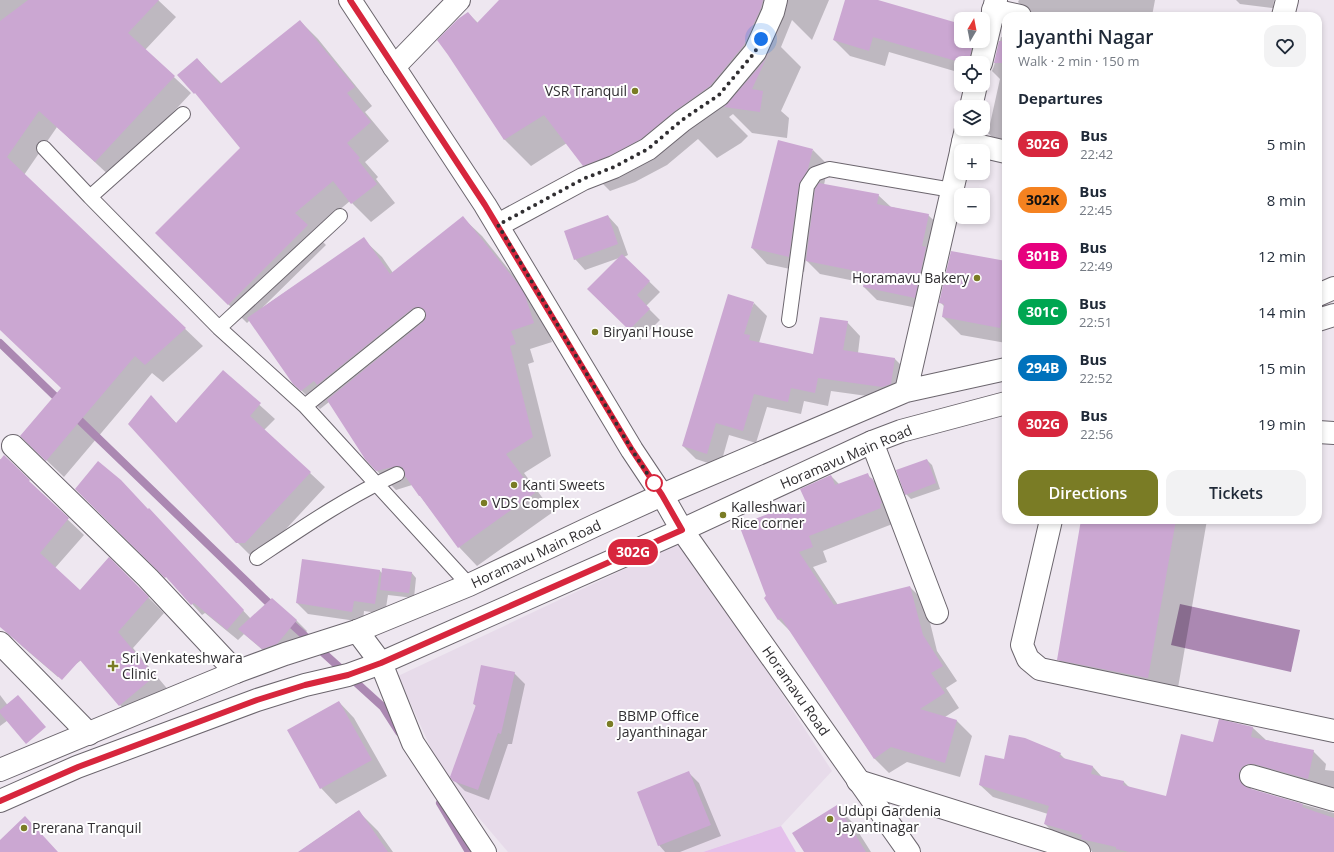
<!DOCTYPE html>
<meta charset="utf-8">
<style>
body{margin:0;font-family:"Open Sans",sans-serif;background:#f2f2f3;color:#1f2937;height:100vh;display:flex;flex-direction:column;font-size:15px;white-space:nowrap}
*{box-sizing:border-box;margin:0}
p{font-size:13px;color:#747a83}
.icon{flex:none;width:22px;height:22px;fill:none;stroke:currentColor;stroke-width:2;stroke-linecap:round;stroke-linejoin:round}
.map{position:relative;flex:1;overflow:hidden}
.panel{position:absolute;left:1002px;top:12px;width:320px;height:512px;display:flex;flex-direction:column;background:#fff;border-radius:12px;box-shadow:0 2px 6px #0003}
.panel>*{flex:none}
.badge{padding:0 8px;border-radius:13px;font-size:14px;line-height:26px}
.needle{width:26px;rotate:10deg}
.fabs{position:absolute;left:954px;top:12px;display:grid;gap:8px}
.fabs a{display:grid;place-items:center;width:36px;height:36px;border-radius:8px;background:#fff;box-shadow:0 2px 6px #0003;font-size:20px}
.you{position:absolute;width:20px;height:20px;margin:-10px;border:3px solid #fff;border-radius:50%;background:#1a73e8;box-shadow:0 0 0 6px #1a73e833}
.map>.badge{position:absolute;translate:-50% -50%;box-shadow:0 0 0 2px #fff}
h2{padding:0 16px;font-size:15px;line-height:36px}
.round{display:grid;place-items:center;flex:none;width:42px;height:42px;border-radius:12px;background:#f2f2f3}
.head{display:flex;align-items:center;justify-content:space-between;height:68px;padding:0 16px}
h1{font-size:19px;font-weight:600;line-height:30px}
.primary-button{display:flex;gap:8px;margin-top:auto;padding:8px 16px}
.primary-button a{flex:1;height:46px;border-radius:12px;background:#7a7c25;color:#fff;font-size:16px;font-weight:600;line-height:46px;text-align:center}
.primary-button a+a{background:#f2f2f3;color:#1f2937}
ul{padding:0;list-style:none}
li{display:flex;align-items:center;gap:12px;height:56px;padding:0 16px}
li div{flex:1}
li b{display:block;font-size:15px}
li em{font-style:normal}
li .badge{min-width:44px;font-weight:700;text-align:center}
.map>svg:first-child{display:block}
.built{fill:#e7dbea}
.green{fill:#e4c0eb}
.water{fill:#ab88b2}
.shadow{fill:#0003}
.lines{fill:none;stroke-linecap:round;stroke-linejoin:round}
.stream{stroke:#ab88b2;stroke-width:8}
.building{fill:#cba7d2}
.lane-casing{stroke:#6c666e;stroke-width:16}
.street-casing{stroke:#6c666e;stroke-width:24}
.secondary-casing{stroke:#6c666e;stroke-width:24}
.lane{stroke:#fff;stroke-width:14}
.street{stroke:#fff;stroke-width:22}
.secondary{stroke:#fff;stroke-width:22}
.line-casing{stroke:#fff;stroke-width:9}
.line{stroke:#d7263d;stroke-width:6}
.walk{stroke:#302e31;stroke-width:4;stroke-dasharray:0 7.2}
.poi-dot{fill:#7a7c25;stroke:#fff;stroke-width:1.5}
.stop-dot{fill:#fff;stroke:#d7263d;stroke-width:2}
.labels{text-anchor:middle;stroke-width:4;stroke-linejoin:round;paint-order:stroke}
.poi-label{font-size:14px;fill:#302e31;stroke:#fff;text-anchor:start}
.street-label{font-size:14px;fill:#302e31;stroke:#fff}
</style>
<div class="map">
<svg width="1334" height="852" viewBox="0 0 1334 852">
<rect width="100%" height="100%" fill="#eee7f0"/>
<path class="built" d="M680 543 727 609 832 771 781 826 703 852H508L444 777 398 676Z"/>
<path class="green" d="M781 826 796 852H703Z"/>
<path class="water" d="M1180 604 1300 630 1291 672 1171 645Z"/>
<path class="shadow" d="M0 0H158L176 17 145 50 191 93 112 178 57 127 24 175 203 346 163 382 152 373 64 477 39 453 62 388 0 329Z
M501 0H829L812 40 792 20 781 47 801 67 781 111 789 118 787 138 752 133 733 114 729 117 748 136 741 143 717 158 698 139 667 165 635 182 610 191 584 165 567 143 531 166 505 140 449 54 468 13 478 23Z
M846 0H874L961 25V41H983L992 45 984 80 983 79V63H961V73L889 52 885 66 850 56 834 40Z
M1019 0H1155L1152 16H1032L1018 2Z
M1236 0H1274L1273 8 1240 4Z
M300 21 318 39 372 106 365 112 389 141 365 162 378 177 376 179 395 203 371 222 350 201 313 232 326 245 262 308 363 239 382 257 393 273 463 218 482 236 537 305 543 315 552 342 530 349 534 362 528 364 551 456 524 473 553 512 477 566 459 547 412 485 396 490 377 471 329 402 320 409 294 383 250 320 247 323 157 233 242 148 204 102 179 75 197 59 222 84Z
M1001 37 1006 38V151L988 133 1000 79 992 71 994 66Z
M813 150 828 165 824 185 878 195 891 207 928 215 942 228 928 310 877 300 864 287 865 283 820 274 806 260 804 272 767 264 752 248Z
M608 216 618 227 628 255 624 257 660 292 646 306 660 320 640 340 589 289 619 258 585 270 575 259Z
M1006 262V343L961 335 943 317 945 307 940 302Z
M754 303 767 316 759 343 814 356 847 322 860 336 858 353 895 359 908 372 896 400 831 391 828 406 804 401 801 414 767 407 756 443 729 435 720 467 696 459 683 446Z
M223 372 275 419 264 430 325 487 260 557H252L237 542 165 411 177 424Z
M5 457 44 497 84 535 55 568 80 591 109 558 164 613 133 648 170 692 135 721 120 705 87 656 58 677 23 647 0 624V459L2 460Z
M927 460 932 465 940 489 911 499 906 494Z
M867 474 887 494 895 523 823 551 827 562 813 567 838 605 910 587 925 602 937 651 957 681 946 688 959 708 945 717 957 721 972 736 960 777 907 762 889 773 874 758 792 633 779 620 765 598 806 500 831 476 840 485Z
M77 489 148 510 159 520 251 619 296 620 307 631 288 654 273 659 244 634 238 640 205 613 202 615 177 587Z
M1083 520H1207L1175 705 1085 686 1058 659Z
M379 570 383 574 411 572 416 578 414 598 388 595 385 614 364 611 363 622 308 614 297 603Z
M514 673 525 684 512 744H508L489 800 465 791 454 780 476 706 474 704Z
M0 695 15 715 0 726Z
M339 702 354 718 387 776 336 804 321 788Z
M1219 721 1253 728 1266 740 1313 751 1326 764 1325 770 1334 771V795L1251 786V790L1334 813V852H1092V851L1058 837 1045 824 1048 814 993 797 980 785 1004 760 1060 754 1067 761 1093 767 1102 777 1124 782 1130 788 1166 798 1214 744Z
M689 773 699 783 721 836 680 852H665L659 845Z
M836 806 852 822 871 852H805Z
M358 811 378 831 393 852H299Z"/>
<g class="lines">
<path class="stream" d="M0 343 62 403
M73 414 275 609
M285 618 383 707 399 732
M440 803 469 852"/>
</g>
<path class="building" d="M28 0H159L128 33 175 76 95 162 39 111 7 157 186 328 145 365 135 356 46 461 20 436 61 388 0 330V21Z
M499 0H763L761 8 744 45 710 86 675 111 641 139 609 156 583 166 544 115 504 140 448 55 437 40 458 19 468 12 477 23Z
M845 0H878L961 24V41H973L969 63H963L873 37 869 51 833 40Z
M300 20 355 87 347 93 371 122 347 143 360 158 358 160 377 184 351 204 333 181 295 213 308 225 228 305 155 233 240 148 195 93 194 94 177 75 197 58 220 84Z
M775 39 752 89 763 91 760 112 724 107 728 103 765 60Z
M999 41H1006V63H994Z
M778 140 813 149 808 169 799 185 789 257 751 248Z
M819 183 879 194 877 204 929 214 922 246 926 247 915 298 863 287 866 273 806 261 815 189Z
M608 215 618 244 574 260 564 231Z
M463 216 519 285 525 295 534 323 511 331 516 344 510 346 533 437 506 454 535 493 458 548 420 496H419L405 476V471L402 467 397 466 376 471 365 459 327 400 423 322 426 318V314L424 309 417 307 413 308 317 385 314 381 301 391 293 384 247 318 364 237 390 274Z
M951 251 1006 261V296L1000 328 942 317 944 304 939 303Z
M622 254 650 281 637 295 650 309 629 330 587 289Z
M728 294 754 302 744 334 750 335 749 340 813 354 820 317 848 321 843 350 895 358 891 384 882 387 818 378 815 393 791 388 788 402 754 394 743 431 716 423 707 454 682 446Z
M223 370 261 403 250 416 311 472 245 543H236L128 424 151 395 176 423Z
M4 455 30 480 29 481 69 518 40 553 80 590 109 557 149 597 118 632 155 676 119 706 80 660 62 680 0 627V460Z
M927 459 936 483 905 495 896 470Z
M98 461 121 480 148 509 149 508 244 610 227 630 194 603 191 605 166 577 165 578 75 489Z
M868 473 870 479 872 478 882 503 880 504 881 508 809 536 813 547 799 552 834 605 910 586 923 635 943 666 931 673 945 693 920 709 957 720 945 763 891 747 874 759 781 618 778 620 764 598 766 596 739 525 805 500 800 489 831 475 835 485Z
M1081 520H1176L1148 678 1057 660Z
M302 559 380 570 375 604 354 601 352 612 296 603Z
M382 568 412 572 409 593 380 590Z
M272 598 297 620 277 644 262 649 238 629Z
M481 665 515 672 501 734 498 733 478 790 453 781 450 777 476 705 473 704Z
M18 695 46 727 26 744 0 713V710Z
M339 701 372 760 320 789 287 730Z
M1219 719 1253 727 1251 737 1314 750 1308 779 1254 764H1248L1242 767 1239 773V779L1242 784 1248 788 1303 804 1302 807 1334 818V852H1129L1116 849V847L1081 839 1082 835 1044 824 1049 806 979 785 985 755 1004 759 1009 735 1025 738 1061 753 1059 757 1093 766 1091 774 1124 781 1123 785 1166 796 1181 734 1213 742Z
M689 771 711 825 658 846 637 792Z
M837 805 866 852H804L792 833Z
M359 810 388 852H298Z
M25 816 58 852H0V840Z"/>
<g class="lines">
<g class="lane-casing">
<path id="lane" d="M44 148 90 197 219 328 305 406 469 585
M90 197 183 114
M789 320 807 186 815 174 829 169 952 190
M219 328 340 216
M305 406 418 315
M257 558C302 528 347 497 397 474"/>
</g>
<g class="street-casing">
<path id="street" d="M993 10 1020 16
M1283 16 1287 0
M394 67 459 0
M963 142 1006 152
M498 225 583 179 614 167 648 149 682 121 719 95 755 52 773 12 776 0
M1318 432 1334 433
M872 442 937 613
M13 446 148 578 236 672
M1051 520 1022 645 1028 659 1040 669 1334 731
M357 631 381 663 413 743 485 852
M0 643 89 734
M1251 776 1334 800
M858 781 1049 841 1079 852"/>
</g>
<g class="secondary-casing">
<path id="secondary" d="M350 0 485 205 632 450 662 495 682 530 909 852
M981 63 996 0
M971 107 976 85
M961 151 966 129
M1318 295 1334 288
M1318 320 1334 315
M906 391 961 152
M0 770 236 672 285 654 357 631 469 585 596 525 662 495 906 391 1006 369
M0 801 77 767 257 700 305 685 348 675 381 663 682 530 872 442 901 431 1006 403"/>
</g>
<use href="#lane" class="lane"/>
<use href="#street" class="street"/>
<use href="#secondary" class="secondary"/>
</g>
<g class="lines">
<g class="line-casing">
<path id="line" d="M0 801 78 767 257 700 305 685 348 675 381 663 682 530 662 495 632 450 485 205 350 0"/>
</g>
<use href="#line" class="line"/>
<path class="walk" d="M654 483V484L632 450 498 225 583 179 614 167 648 149 682 120 719 95 755 52 761 39"/>
</g>
<g class="poi-dot">
<circle cx="635" cy="91" r="4"/>
<circle cx="977" cy="278" r="4"/>
<circle cx="595" cy="332" r="4"/>
<circle cx="514" cy="485" r="4"/>
<circle cx="484" cy="503" r="4"/>
<circle cx="723" cy="515" r="4"/>
<path d="M111 660h4v4h4v4h-4v4h-4v-4h-4v-4h4z"/>
<circle cx="610" cy="724" r="4"/>
<circle cx="830" cy="819" r="4"/>
<circle cx="24" cy="828" r="4"/>
</g>
<circle class="stop-dot" cx="654" cy="483" r="8"/>
<g class="labels">
<g class="poi-label">
<text x="627" y="96" text-anchor="end">VSR Tranquil</text>
<text x="969" y="283" text-anchor="end">Horamavu Bakery</text>
<text x="603" y="337">Biryani House</text>
<text x="522" y="490">Kanti Sweets</text>
<text x="492" y="508">VDS Complex</text>
<text x="731" y="512">Kalleshwari<tspan x="731" dy="16">Rice corner</tspan></text>
<text x="122" y="663">Sri Venkateshwara<tspan x="122" dy="16">Clinic</tspan></text>
<text x="618" y="721">BBMP Office<tspan x="618" dy="16">Jayanthinagar</tspan></text>
<text x="838" y="816">Udupi Gardenia<tspan x="838" dy="16">Jayantinagar</tspan></text>
<text x="32" y="833">Prerana Tranquil</text>
</g>
<g class="street-label">
<text transform="translate(846 457) rotate(-23)" y="5">Horamavu Main Road</text>
<text transform="translate(536 554) rotate(-25)" y="5">Horamavu Main Road</text>
<text transform="translate(796 691) rotate(55)" y="5">Horamavu Road</text>
</g>
</g>
</svg>
<div class="fabs">
<a><svg class="needle" viewBox="-14 -14 28 28"><path d="M0-13l5 13h-10z" fill="#e53935"/><path d="M0 13l5-13h-10z" fill="#747a83"/></svg></a>
<a><svg class="icon" aria-label="locate" viewBox="0 0 24 24"><circle cx="12" cy="12" r="6"/><path d="M12 2v4M12 18v4M2 12h4M18 12h4"/></svg></a>
<a><svg class="icon" aria-label="layers" viewBox="0 0 24 24"><path d="M12 4l9 5-9 5-9-5zM3 14l9 5 9-5"/></svg></a>
<a>+</a>
<a>−</a>
</div>
<div class="you" style="left:761px;top:39px"></div>
<b class="badge" style="left:633px;top:552px;background:#d7263d;color:#fff">302G</b>
<section class="panel">
<div class="head"><div><h1>Jayanthi Nagar</h1><p>Walk · 2 min · 150 m</p></div><a class="round"><svg class="icon" aria-label="heart" viewBox="0 0 24 24"><path d="M12 20l-8-8c-3-5 5-10 8-4 3-6 11-1 8 4z"/></svg></a></div>
<h2>Departures</h2>
<ul>
<li><span class="badge" style="background:#d7263d;color:#fff">302G</span><div><b>Bus</b><p>22:42</p></div><em>5 min</em></li>
<li><span class="badge" style="background:#f58220;color:#111">302K</span><div><b>Bus</b><p>22:45</p></div><em>8 min</em></li>
<li><span class="badge" style="background:#e6007e;color:#fff">301B</span><div><b>Bus</b><p>22:49</p></div><em>12 min</em></li>
<li><span class="badge" style="background:#00a651;color:#fff">301C</span><div><b>Bus</b><p>22:51</p></div><em>14 min</em></li>
<li><span class="badge" style="background:#0072bc;color:#fff">294B</span><div><b>Bus</b><p>22:52</p></div><em>15 min</em></li>
<li><span class="badge" style="background:#d7263d;color:#fff">302G</span><div><b>Bus</b><p>22:56</p></div><em>19 min</em></li>
</ul>
<div class="primary-button"><a>Directions</a><a>Tickets</a></div>
</section>
</div>
